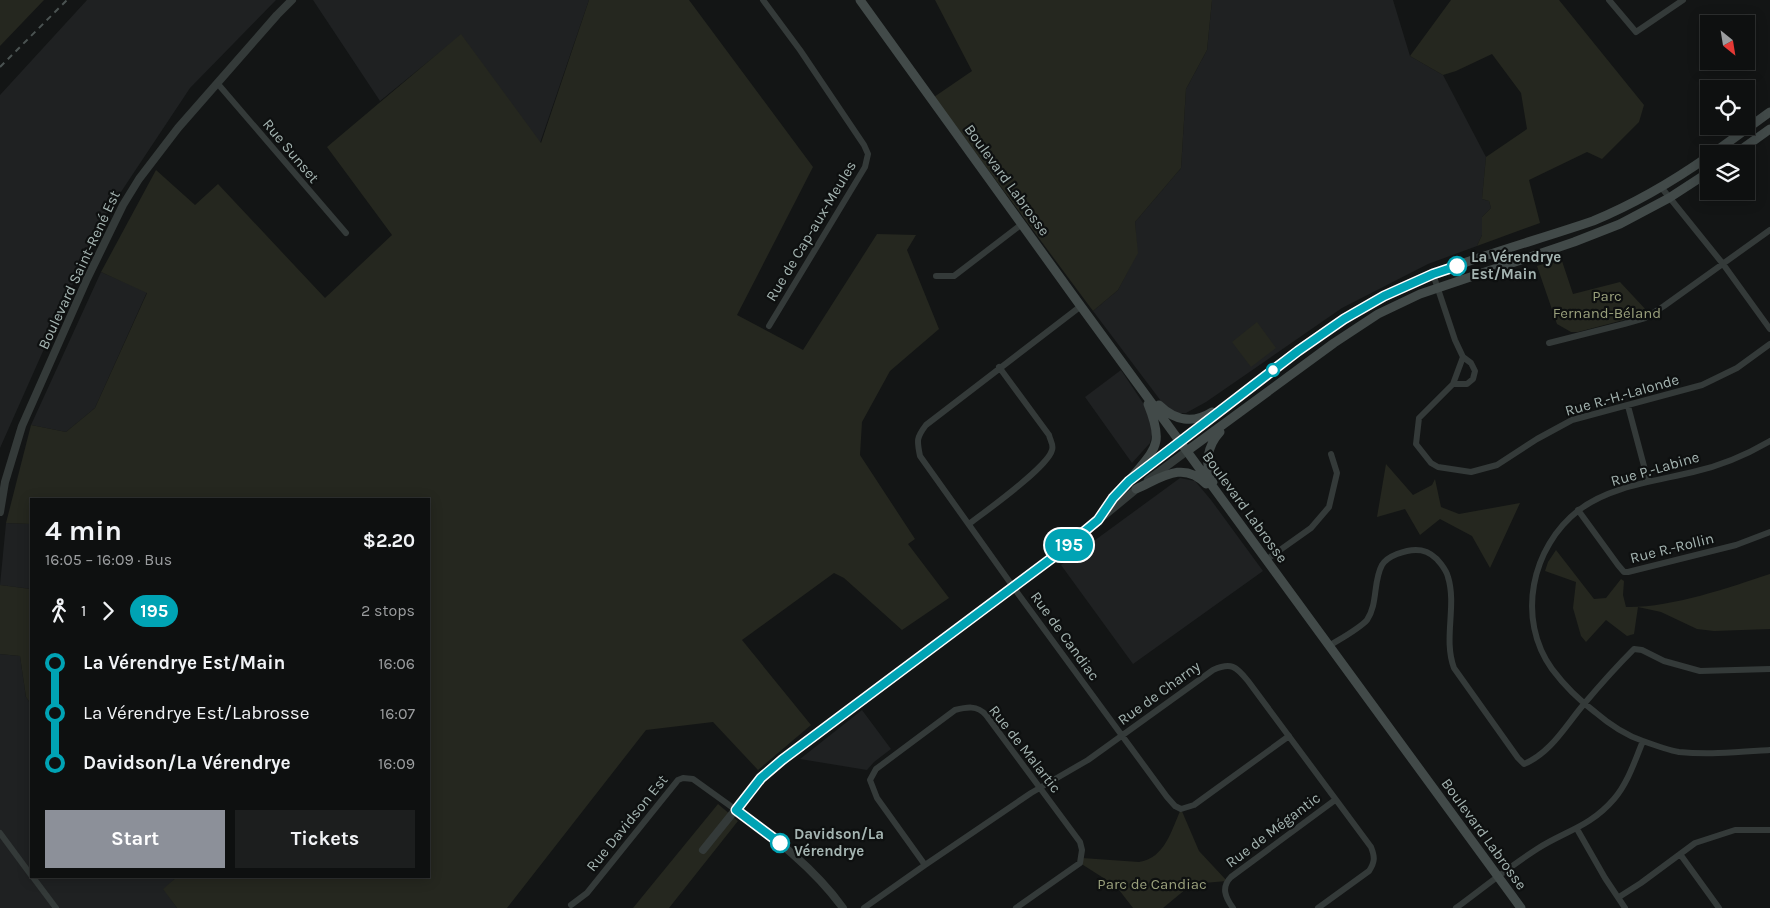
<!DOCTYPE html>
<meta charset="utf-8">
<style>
body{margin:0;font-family:Karla,sans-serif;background:#1c1e1e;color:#f1f3f6;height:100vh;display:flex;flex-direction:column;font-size:19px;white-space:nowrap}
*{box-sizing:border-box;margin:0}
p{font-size:16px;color:#9b9d9f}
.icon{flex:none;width:28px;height:28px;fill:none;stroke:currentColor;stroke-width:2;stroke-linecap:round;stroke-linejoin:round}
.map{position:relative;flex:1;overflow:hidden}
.details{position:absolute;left:30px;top:498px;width:400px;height:380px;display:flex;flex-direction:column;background:#0e1010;border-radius:0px;box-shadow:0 2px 12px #0003,0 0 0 1px #2e3030}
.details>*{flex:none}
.badge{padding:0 10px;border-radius:16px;font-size:18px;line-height:32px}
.needle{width:32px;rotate:150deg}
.fabs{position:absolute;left:1700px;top:15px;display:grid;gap:10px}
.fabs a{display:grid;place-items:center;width:55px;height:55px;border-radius:0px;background:#0e1010;box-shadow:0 2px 12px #0003,0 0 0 1px #2e3030;font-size:25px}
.map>.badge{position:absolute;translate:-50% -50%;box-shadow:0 0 0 2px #fff}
.legs{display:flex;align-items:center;gap:8px;height:55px;padding:0 15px;font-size:16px}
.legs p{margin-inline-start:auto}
.head{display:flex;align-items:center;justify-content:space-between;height:85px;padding:0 15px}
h1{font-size:28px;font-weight:700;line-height:38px}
.primary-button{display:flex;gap:10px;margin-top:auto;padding:10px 15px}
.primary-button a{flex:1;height:58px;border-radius:0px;background:#8c9099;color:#fff;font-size:20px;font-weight:700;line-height:58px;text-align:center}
.primary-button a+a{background:#1c1e1e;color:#f1f3f6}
ul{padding:0 15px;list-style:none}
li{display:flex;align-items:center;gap:18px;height:50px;font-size:19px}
li i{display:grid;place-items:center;width:8px;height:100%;margin:0 6px;background:currentColor}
li i::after{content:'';width:12px;height:12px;margin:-6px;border:4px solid;border-radius:50%;background:#0e1010}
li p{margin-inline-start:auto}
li:first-child i{background:linear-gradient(#0000 50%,currentColor 0)}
li:last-child i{background:linear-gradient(currentColor 50%,#0000 0)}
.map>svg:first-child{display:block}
.built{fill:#1f2122}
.green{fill:#25271f}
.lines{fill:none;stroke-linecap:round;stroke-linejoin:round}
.minor{stroke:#343a39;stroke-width:6}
.tertiary{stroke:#343a39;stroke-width:8}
.secondary{stroke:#424a49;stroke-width:9}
.rail{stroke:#4b5352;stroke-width:2;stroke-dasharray:6 5;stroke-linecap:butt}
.line-1-casing{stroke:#fff;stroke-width:11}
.line-1{stroke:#00a3b4;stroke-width:8}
.stop-1-dot{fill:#fff;stroke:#00a3b4;stroke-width:2.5}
.labels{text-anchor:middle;stroke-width:4.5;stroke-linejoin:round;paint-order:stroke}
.street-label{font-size:15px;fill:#a5b5b2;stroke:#0e1010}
.stop-label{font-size:15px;font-weight:bold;fill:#a5b5b2;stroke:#0e1010;text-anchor:start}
.park-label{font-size:15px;fill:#9aa07c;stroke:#0e1010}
</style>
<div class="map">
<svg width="1770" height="908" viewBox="0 0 1770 908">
<rect width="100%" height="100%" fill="#131515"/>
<path class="built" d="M87 0H276L190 88 99 225 0 448V95Z
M313 0H589L540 143 461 35 380 101Z
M1212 0H1393L1410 56 1443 75 1486 157 1482 199 1489 201 1491 208 1482 217V235L1477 246 1428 264 1342 308 1206 402 1186 413H1177L1167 409 1093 311 1118 290 1137 253 1135 222 1181 168 1186 89 1207 50Z
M101 272 147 292 95 408 66 432 31 425Z
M1121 370 1155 421 1150 443 1132 463 1085 397Z
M1180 478 1195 481 1211 500 1263 571 1133 664 1061 565Z
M6 523 31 524V589L0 585Z
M0 654 20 656 26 697 31 704V876H178L164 889 177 908H0Z
M862 710 891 749 874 762 867 770 800 759Z"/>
<path class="green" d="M0 0H44L0 46Z
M589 0H689L813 167 737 315 803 350 877 234 916 235 907 250 939 329 890 371 862 422 860 455 915 539 908 544 949 598 902 630 844 578 834 573 742 640 811 725 758 770 713 722 646 730 507 908H177L163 889 178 876H429V499H31V524L6 523 31 425 66 432 95 408 147 293 101 272 156 170 195 205 218 184 325 298 392 235 327 147 461 34 541 143Z
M935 0H1212L1207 50 1186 89 1181 168 1135 222 1138 253 1118 290 1093 311 934 97 972 71Z
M1451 0H1559L1644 105 1639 122 1602 159 1587 152 1529 180 1540 223 1477 246 1482 235V217L1491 208 1489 201 1482 199 1486 157 1527 129 1521 93 1492 54 1456 71 1443 75 1410 56Z
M1561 258 1573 294 1620 282 1648 312 1635 317 1578 332H1571L1557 324 1537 266Z
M1257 322 1276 348 1251 367 1232 342Z
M1386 464 1413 495 1432 485 1435 479 1441 507 1459 514 1520 503 1490 568 1472 536 1440 519 1420 535 1405 509 1377 517Z
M1556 550 1594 599 1606 598 1621 579 1624 581 1623 595 1626 607C1670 608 1728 588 1770 574V629L1714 631 1697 629 1661 612 1638 607 1634 634 1627 636 1606 620 1586 642 1581 636 1573 608 1576 582 1545 571 1548 562Z
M0 585 31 589V704L26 697 20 656 0 654Z
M718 804 738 821 669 908H633Z
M1181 809 1199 851 1227 881 1192 884 1163 908H1133L1116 886 1080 863 1082 858 1139 862C1165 858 1171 831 1181 809Z"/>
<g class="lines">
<path class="minor" d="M763 0 800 50 864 145 868 154 865 167 769 326
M1609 0 1636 32 1683 0
M218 84 346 233
M1661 187 1723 264 1770 329
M1433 274 1455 340 1463 357 1453 384 1419 418 1416 444 1431 463 1438 467 1471 472 1497 465 1537 439 1572 420 1702 385 1737 368 1770 344
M936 276H954L1022 224
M1081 306 926 425C916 438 917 441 920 456L1019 595 1167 797 1175 806 1181 809 1194 805 1289 736
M1549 343 1624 324 1645 318 1664 306 1770 230
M1453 384H1467L1473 379 1475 371 1471 363 1463 357
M1628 406 1648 481
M1770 441C1746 455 1720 466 1693 472 1656 481 1610 486 1579 510 1531 547 1516 619 1552 669 1564 685 1579 700 1595 712 1609 724 1625 735 1643 741 1654 745 1668 750 1679 752 1709 755 1740 752 1770 750
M1578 510 1618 565 1624 572H1628L1736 545 1770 532
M969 524C986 511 1048 467 1052 450 1054 445 1050 440 1049 435L999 367
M1266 560 1311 528 1329 507 1337 473 1331 454
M1329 646C1340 639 1359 629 1367 620 1378 604 1373 581 1382 565 1385 560 1392 556 1397 554 1415 547 1429 548 1441 564 1444 568 1447 572 1448 577 1457 606 1443 639 1454 668L1518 758 1524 764C1551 753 1566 725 1584 704 1600 685 1617 666 1634 649L1642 650 1664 661 1700 671 1770 669
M1577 829 1605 878 1625 908
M0 833 31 875
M1680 854 1719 908
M925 865 877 798 870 780 876 769 955 710C967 707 977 705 986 715L1080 842 1082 850 1080 863 1016 908
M32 876 56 908
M1619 897 1641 883 1695 843 1735 830H1770
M571 905 587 893 678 780 683 778 693 779 736 810
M864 908 925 865 1031 793 1088 760 1213 670C1231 662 1236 666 1248 681L1371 847C1375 857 1375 862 1369 871L1318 908
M1233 908C1225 897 1221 887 1231 877L1335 800
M1456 908C1483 888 1509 867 1537 849 1565 831 1590 827 1614 799 1628 783 1635 760 1643 741"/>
<path class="tertiary" d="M1148 480 1187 451
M0 512 5 482 22 426 87 279 123 205 139 179 178 128 277 15 292 0
M1103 513C1124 481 1150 464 1180 441
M736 810C776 839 814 868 843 908
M703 850 761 778 782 760 1056 555 1139 487"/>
<path class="secondary" d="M860 0 1077 301 1521 908
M1712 154 1770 112
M1735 154 1770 129
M1159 405C1175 421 1193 424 1212 412
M1180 441C1246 393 1309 334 1383 297 1449 263 1523 245 1593 221 1634 204 1672 182 1709 156
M1187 451 1334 343 1378 314 1420 294 1574 242 1620 224 1669 198 1709 172
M1129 481C1155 448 1165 446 1148 404
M1213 482C1204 465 1207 446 1220 432
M1136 489C1161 478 1183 460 1206 484"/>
<path class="rail" d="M0 67 67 0"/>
</g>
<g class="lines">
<g class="line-1-casing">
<path id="line-1" d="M780 843 736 810 761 778 782 760 1056 555 1098 520 1113 498 1129 481 1298 351 1344 319 1384 296 1433 274 1457 266"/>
</g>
<use href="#line-1" class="line-1"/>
</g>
<g class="stop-1-dot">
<circle cx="1457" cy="266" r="9"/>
<circle cx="1273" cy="370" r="6"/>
<circle cx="780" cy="843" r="9"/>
</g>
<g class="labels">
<g class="street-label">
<text transform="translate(291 151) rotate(50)" y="5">Rue Sunset</text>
<text transform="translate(1007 180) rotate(54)" y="5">Boulevard Labrosse</text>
<text transform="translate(811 231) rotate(-59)" y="5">Rue de Cap-aux-Meules</text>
<text transform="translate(79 270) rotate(-65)" y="5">Boulevard Saint-René Est</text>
<text transform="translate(1622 395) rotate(-16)" y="5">Rue R.-H.-Lalonde</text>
<text transform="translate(1655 469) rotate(-16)" y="5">Rue P.-Labine</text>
<text transform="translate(1245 507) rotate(54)" y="5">Boulevard Labrosse</text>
<text transform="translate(1672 548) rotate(-14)" y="5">Rue R.-Rollin</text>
<text transform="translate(1065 636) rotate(54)" y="5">Rue de Candiac</text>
<text transform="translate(1159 693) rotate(-36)" y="5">Rue de Charny</text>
<text transform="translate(1025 749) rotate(52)" y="5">Rue de Malartic</text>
<text transform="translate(627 823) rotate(-51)" y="5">Rue Davidson Est</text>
<text transform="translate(1273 830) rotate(-37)" y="5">Rue de Mégantic</text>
<text transform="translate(1484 834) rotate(54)" y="5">Boulevard Labrosse</text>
</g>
<g class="stop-label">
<text x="1471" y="262">La Vérendrye<tspan x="1471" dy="17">Est/Main</tspan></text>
<text x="794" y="839">Davidson/La<tspan x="794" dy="17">Vérendrye</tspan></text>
</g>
<g class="park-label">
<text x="1607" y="301">Parc<tspan x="1607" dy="17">Fernand-Béland</tspan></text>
<text x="1152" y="889">Parc de Candiac</text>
</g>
</g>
</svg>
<div class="fabs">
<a><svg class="needle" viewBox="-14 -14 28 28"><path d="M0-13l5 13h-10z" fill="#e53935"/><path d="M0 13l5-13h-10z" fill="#9b9d9f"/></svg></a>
<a><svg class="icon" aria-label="locate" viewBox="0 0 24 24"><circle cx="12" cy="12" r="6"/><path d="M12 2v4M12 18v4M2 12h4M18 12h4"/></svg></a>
<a><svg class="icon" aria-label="layers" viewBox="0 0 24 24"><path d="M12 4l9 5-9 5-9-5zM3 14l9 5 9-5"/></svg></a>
</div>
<b class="badge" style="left:1069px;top:545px;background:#00a3b4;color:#fff">195</b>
<section class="details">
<div class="head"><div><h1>4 min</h1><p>16:05 – 16:09 · Bus</p></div><b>$2.20</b></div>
<div class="legs"><svg class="icon" aria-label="walk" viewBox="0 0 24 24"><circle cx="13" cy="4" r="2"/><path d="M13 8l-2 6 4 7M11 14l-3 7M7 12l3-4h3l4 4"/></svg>1<svg class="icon" aria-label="forward" viewBox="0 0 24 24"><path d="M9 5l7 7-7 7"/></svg><b class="badge" style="background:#00a3b4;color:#fff">195</b><p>2 stops</p></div>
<ul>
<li><i style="color:#00a3b4"></i><b>La Vérendrye Est/Main</b><p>16:06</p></li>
<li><i style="color:#00a3b4"></i><span>La Vérendrye Est/Labrosse</span><p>16:07</p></li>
<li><i style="color:#00a3b4"></i><b>Davidson/La Vérendrye</b><p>16:09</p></li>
</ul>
<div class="primary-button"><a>Start</a><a>Tickets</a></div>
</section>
</div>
